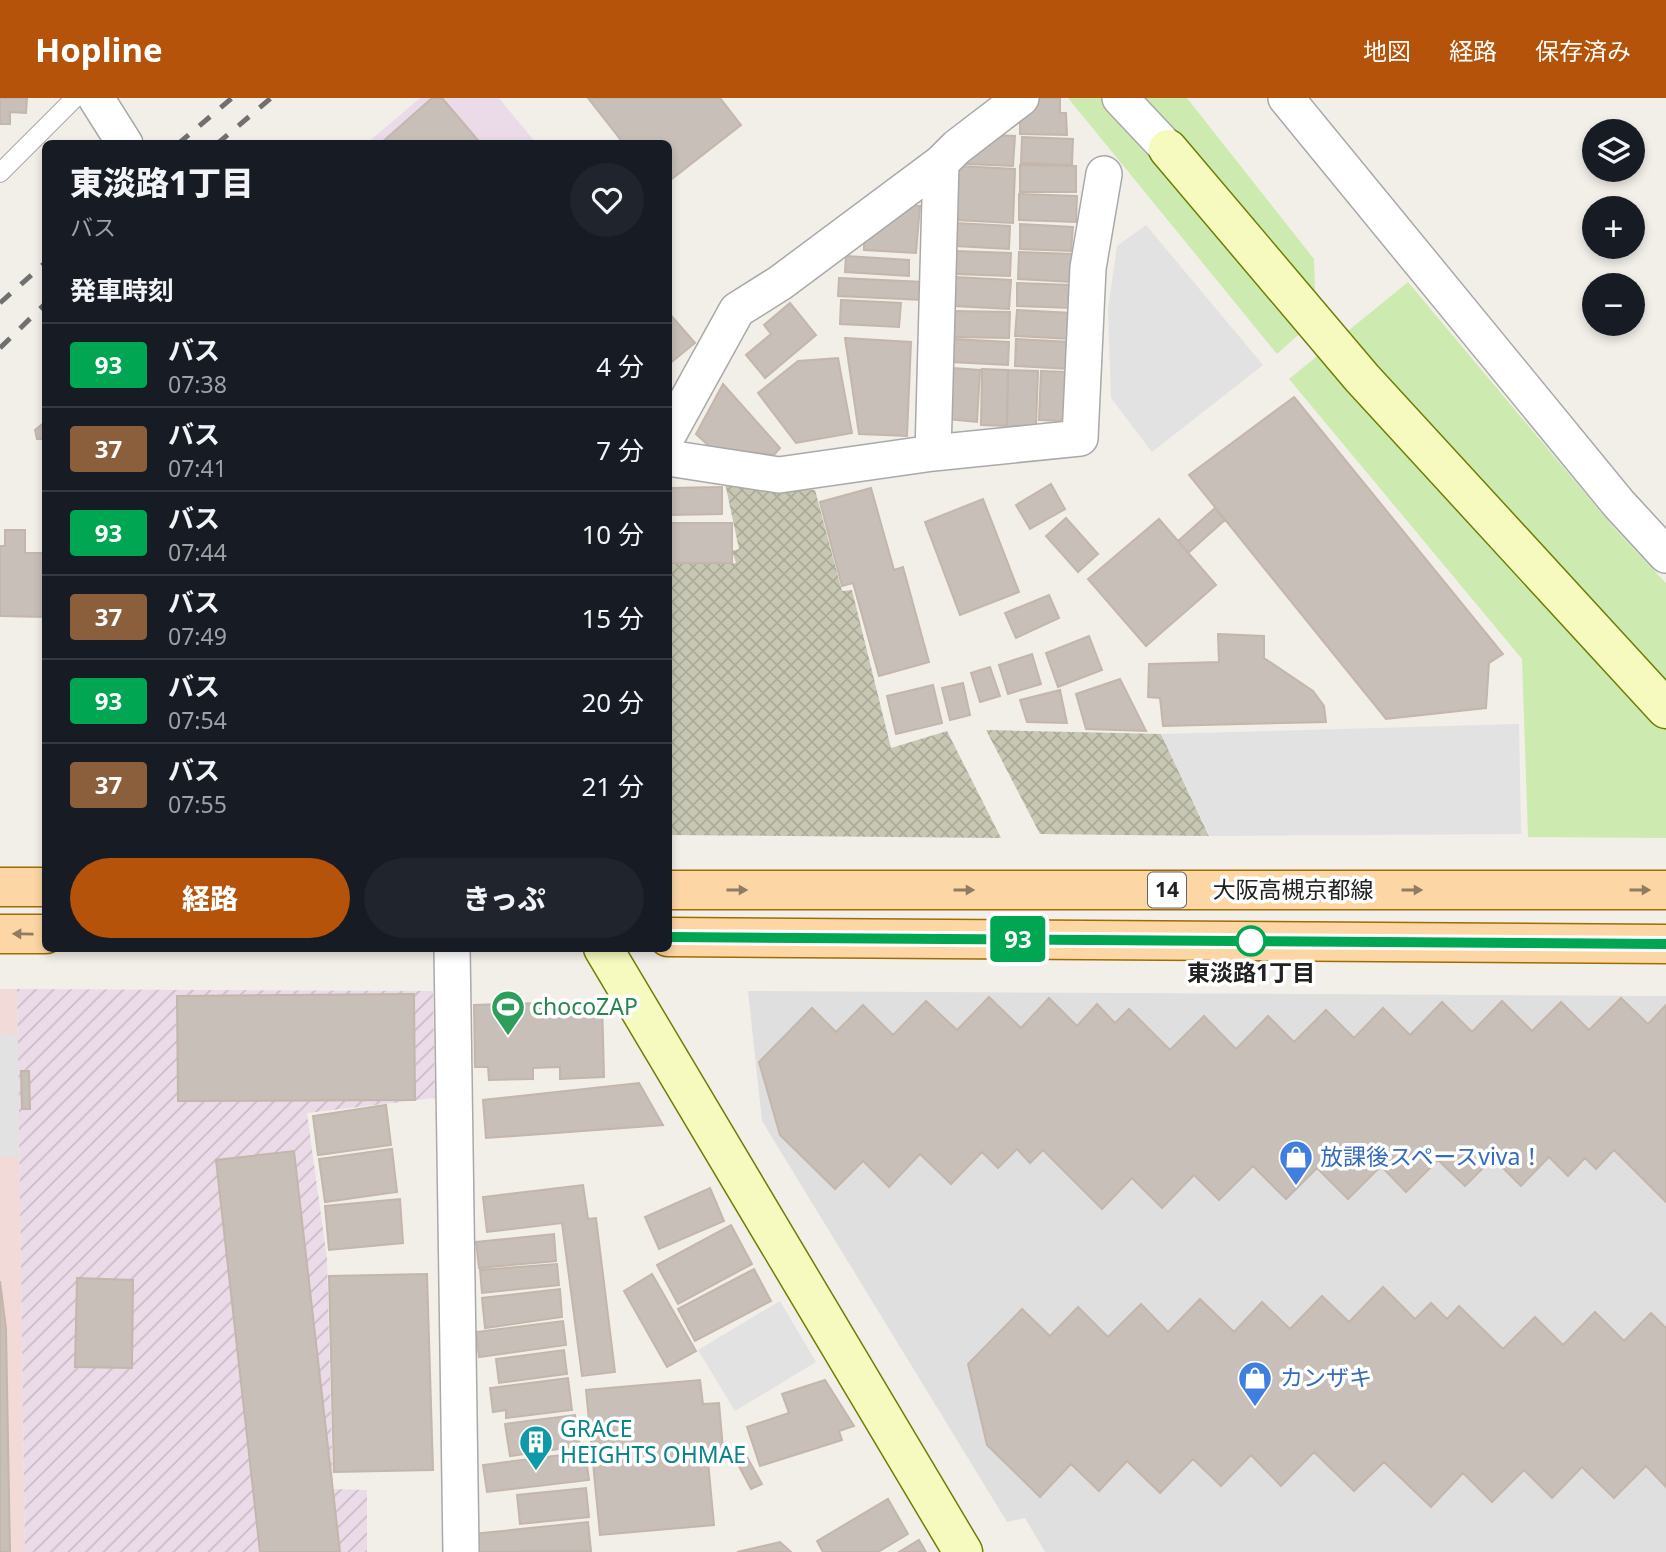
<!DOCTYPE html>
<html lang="ja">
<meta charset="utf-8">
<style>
body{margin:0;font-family:"Noto Sans","Noto Sans JP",sans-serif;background:#20242c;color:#f1f3f6;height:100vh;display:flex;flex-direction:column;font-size:26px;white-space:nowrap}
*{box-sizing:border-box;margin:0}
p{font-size:23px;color:#9ea1a6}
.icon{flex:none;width:38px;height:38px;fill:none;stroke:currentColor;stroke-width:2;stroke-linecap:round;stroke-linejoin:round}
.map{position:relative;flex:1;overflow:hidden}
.sheet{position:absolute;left:42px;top:42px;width:630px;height:812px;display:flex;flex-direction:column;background:#171b24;border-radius:10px;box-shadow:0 4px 10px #0003}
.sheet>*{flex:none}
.badge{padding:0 14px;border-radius:5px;font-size:24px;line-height:46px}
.controls{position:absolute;left:1582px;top:21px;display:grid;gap:14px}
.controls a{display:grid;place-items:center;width:63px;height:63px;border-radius:50%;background:#171b24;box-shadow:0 4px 10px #0003;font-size:35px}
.map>.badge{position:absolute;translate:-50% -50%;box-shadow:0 0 0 4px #fff}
h2{padding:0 28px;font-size:26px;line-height:63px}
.round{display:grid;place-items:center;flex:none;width:74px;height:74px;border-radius:37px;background:#20242c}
.headline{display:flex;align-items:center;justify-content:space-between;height:119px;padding:0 28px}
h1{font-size:33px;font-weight:800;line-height:52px}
.primary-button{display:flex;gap:14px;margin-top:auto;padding:14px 28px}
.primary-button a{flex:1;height:80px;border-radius:42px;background:#b45309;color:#fff;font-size:28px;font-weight:800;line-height:80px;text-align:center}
.primary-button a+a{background:#20242c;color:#f1f3f6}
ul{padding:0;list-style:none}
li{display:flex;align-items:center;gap:21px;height:84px;padding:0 28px;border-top:2px solid #363941}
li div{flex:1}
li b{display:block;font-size:26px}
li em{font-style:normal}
li .badge{min-width:77px;font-weight:700;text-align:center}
header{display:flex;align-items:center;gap:42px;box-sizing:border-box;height:98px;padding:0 35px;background:#b45309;color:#fff}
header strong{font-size:33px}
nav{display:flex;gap:38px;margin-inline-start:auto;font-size:24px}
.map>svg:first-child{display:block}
.residential{fill:#e0dfdf}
.commercial{fill:#f2dad9}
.industrial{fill:url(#industrial-furrows)}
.railway{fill:#ebdbe8}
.construction{fill:url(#construction-cross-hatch)}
.grass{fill:#cdebb0}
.parking{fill:#e2e2e2}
.building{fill:#c7bfb8;stroke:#c4b6ab;stroke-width:2}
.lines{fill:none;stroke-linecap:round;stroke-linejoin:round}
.lane-casing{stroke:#a9a9a9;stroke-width:20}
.street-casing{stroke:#a9a9a9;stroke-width:38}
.secondary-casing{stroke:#707d05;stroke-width:41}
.primary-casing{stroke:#a06b00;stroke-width:41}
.lane{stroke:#fff;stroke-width:18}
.street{stroke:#fff;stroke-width:35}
.secondary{stroke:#f7fabf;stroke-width:38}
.primary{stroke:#fcd6a4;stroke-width:38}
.rail{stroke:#707070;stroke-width:5;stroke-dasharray:14 14;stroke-linecap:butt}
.oneway{fill:#8f7c63}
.line-casing{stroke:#fff;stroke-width:16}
.line{stroke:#00a651;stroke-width:10}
.stop-dot{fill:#fff;stroke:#00a651;stroke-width:3.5}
.labels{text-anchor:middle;stroke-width:7;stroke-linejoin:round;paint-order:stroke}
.shield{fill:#fff;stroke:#646464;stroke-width:2}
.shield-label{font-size:21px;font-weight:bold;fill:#222}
.street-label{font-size:23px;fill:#222;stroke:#fff}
.stop-label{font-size:23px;font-weight:bold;fill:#222;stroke:#fff}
.leisure-label{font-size:23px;fill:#27864d;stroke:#fff;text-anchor:start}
.shop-label{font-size:23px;fill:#366cbe;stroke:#fff;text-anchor:start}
.culture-label{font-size:23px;fill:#0d838f;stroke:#fff;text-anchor:start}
</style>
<header>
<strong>Hopline</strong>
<nav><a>地図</a><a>経路</a><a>保存済み</a></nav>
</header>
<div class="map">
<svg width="1666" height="1454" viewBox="0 0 1666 1454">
<defs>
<pattern id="industrial-furrows" width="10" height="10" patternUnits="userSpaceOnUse" patternTransform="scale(1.75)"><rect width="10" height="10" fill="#ebdbe8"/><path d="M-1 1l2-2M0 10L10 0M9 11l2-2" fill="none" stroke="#c9bcc7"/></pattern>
<pattern id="construction-cross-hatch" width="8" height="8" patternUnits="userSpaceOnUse" patternTransform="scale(1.75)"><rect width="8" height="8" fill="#c7c7b4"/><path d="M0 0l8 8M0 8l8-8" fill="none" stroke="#abab9a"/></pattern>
</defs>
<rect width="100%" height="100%" fill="#f2efe9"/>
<path class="residential" d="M748 893 1666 898V1454H1045L1025 1420 1007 1424 762 1023Z"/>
<path class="commercial" d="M0 891H17L25 1454H0Z"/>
<path class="industrial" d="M17 891 433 893 435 1000 307 1015 327 1161 333 1391 367 1392V1454H25Z"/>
<path class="railway" d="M420 0H499L536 45 366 46Z"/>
<path class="construction" d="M725 385 815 392 842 493 852 492 891 650 947 633 1001 740 669 737 668 466 736 465 732 453 739 451Z
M986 632 1161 636 1209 738 1040 736Z"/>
<path class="grass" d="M1068 0H1187L1314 161 1316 221 1277 256Z
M1408 184 1614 430 1666 485V740L1528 739 1522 561 1289 281Z"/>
<path class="parking" d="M1146 127 1263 267 1152 354 1111 300 1108 211 1117 148Z
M1519 626 1521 736 1210 738 1161 636Z
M0 936 18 937 19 1059 0 1058Z
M780 1203 816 1264 735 1313 698 1252Z"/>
<path class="building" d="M0 0H27L26 15 10 14V26H0Z
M432 0H442L478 42 473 46H380Z
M588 0H720L741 27 668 84V46H624Z
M1036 0H1060V15H1066L1067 37 1020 36V15L1029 16V4Z
M992 37 1015 38 1013 68 967 66 969 51Z
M1022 39 1073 41 1072 67 1021 65Z
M1020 67 1076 68V94H1020Z
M958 68 1015 71 1013 125 955 122Z
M1019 96 1077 98 1076 124 1019 122Z
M894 107 920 108 916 155 864 152V133Z
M956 125 1010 128 1009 151 955 148Z
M1020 126 1073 129 1071 153 1020 151Z
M956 153 1011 155 1010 178 955 176Z
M1019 154 1073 156 1072 184 1018 181Z
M846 158 909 162V178L845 174Z
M955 179 1011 182 1009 211 954 208Z
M839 180 924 184 923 202 838 198Z
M1017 185 1072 187V210L1017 208Z
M841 202 901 205 899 229 840 226Z
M790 205 816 237 765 280 746 257 771 236 764 227Z
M1017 212 1072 215 1070 241 1015 238Z
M952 213 1010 214 1009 240 951 239Z
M668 214 695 245 668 267Z
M845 240 911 244 907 338 859 336Z
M952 241 1009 244 1008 267 951 264Z
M1016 241 1071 244 1069 271 1015 268Z
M838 260 852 335 796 345 758 295 798 263Z
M952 270 980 272 977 324 948 321Z
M982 271 1008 272 1007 328 981 327Z
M1008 272 1038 273 1036 329 1007 328Z
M1041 273 1067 274 1066 313 1060 323 1039 322Z
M723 286 780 350 774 357 710 349 696 336Z
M1294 299 1503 556 1489 565 1486 610 1386 621 1189 377Z
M46 323V341H37L35 332Z
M1051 386 1065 411 1030 431 1016 407Z
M722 389V416L670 417V390Z
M871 390 894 472 903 469 929 564 879 578 853 485 842 488 820 404Z
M983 401 1019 494 960 517 925 424Z
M1215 410 1225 422 1188 455 1178 443Z
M1066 420 1098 456 1078 474 1046 438Z
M1159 421 1216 487 1146 548 1088 481Z
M668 425H732V465H668Z
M5 432H25V455H46V519L0 518V448H5Z
M1049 497 1059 520 1016 540 1005 515Z
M1218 536 1264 538V560L1313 593 1324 608 1326 624 1163 628 1160 600 1148 599 1149 566 1219 564Z
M1089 538 1102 572 1058 589 1046 555Z
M1032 556 1041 586 1008 596 999 567Z
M990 569 1000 598 980 604 971 575Z
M1120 581 1146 633 1086 631 1076 596Z
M963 585 970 617 950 622 942 590Z
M933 587 942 625 896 636 887 598Z
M1060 592 1067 625 1027 624 1020 602Z
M414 896 415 1002 178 1003 177 898Z
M989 899 1021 930 1049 900 1077 928 1097 906 1115 925 1129 911 1170 952 1204 918 1236 951 1268 918 1294 944 1326 912 1354 940 1383 910 1410 937 1442 904 1472 934 1502 903 1532 933 1561 904 1589 932 1621 900 1648 926 1666 907V1104L1614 1052 1596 1071 1585 1060 1568 1078 1549 1059 1521 1088 1493 1060 1465 1088 1438 1062 1406 1094 1381 1068 1348 1101 1317 1070 1286 1101 1253 1068 1219 1102 1194 1077 1162 1110 1132 1080 1102 1111 1043 1052 1030 1065 1017 1051 998 1070 982 1054 951 1086 920 1056 889 1089 863 1063 835 1091 780 1037 759 964 812 910 836 934 863 907 893 937 926 903 957 932Z
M602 903 604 979 560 981V969L533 970V981L489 982 488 969H475L474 907Z
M21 973H29L30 1011H22Z
M639 985 663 1027 486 1040 483 1002Z
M386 1007 391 1047 318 1057 313 1018Z
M392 1051 397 1094 325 1104 319 1061Z
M294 1053 340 1454H260L216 1062Z
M583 1087 588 1121 596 1120 615 1274 582 1278 562 1125 487 1134 483 1099Z
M710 1090 724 1123 659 1151 645 1119Z
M400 1101 403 1145 329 1152 325 1108Z
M731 1127 752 1166 678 1206 657 1167Z
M554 1136 556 1163 479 1170 476 1144Z
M557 1166 559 1187 482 1195 480 1172Z
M754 1171 771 1203 695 1243 678 1211Z
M427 1176 433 1372 334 1374 329 1178Z
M652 1176 696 1253 667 1269 624 1193Z
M77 1180 133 1182 132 1270 75 1269Z
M0 1183 6 1231 10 1454H0Z
M1383 1189 1415 1221 1431 1205 1447 1221 1459 1208 1503 1251 1535 1219 1563 1247 1595 1214 1624 1243 1651 1215 1666 1230V1389L1646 1368 1614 1400 1582 1369 1552 1400 1524 1372 1492 1404 1463 1375 1431 1409 1384 1364 1354 1393 1314 1354 1281 1388 1251 1357 1221 1388 1193 1361 1160 1395 1127 1363 1099 1393 1071 1366 1040 1399 987 1347 968 1266 1022 1211 1050 1238 1078 1209 1108 1239 1141 1206 1168 1234 1200 1201 1234 1234 1262 1204 1290 1231 1322 1198 1349 1224Z
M560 1191 562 1219 485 1230 482 1200Z
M563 1223 566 1247 479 1259 476 1234Z
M564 1252 567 1276 499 1285 496 1261Z
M568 1280 572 1312 506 1320V1312L493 1314 490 1290Z
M700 1282 703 1306 719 1305 723 1351 707 1352 714 1427 600 1437 586 1292Z
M825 1282 854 1328 839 1333 842 1342 760 1368 747 1329 789 1315 782 1296Z
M575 1317 580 1348 510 1358 505 1326Z
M743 1352 762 1386 751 1391 733 1357Z
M585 1354 589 1382 487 1394 483 1367Z
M586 1390 589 1419 520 1426 517 1397Z
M888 1401 908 1436 878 1454H823L817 1443Z
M588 1424 591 1453 475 1454 473 1436Z
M919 1442 926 1454H899Z
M780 1444 791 1454H737Z"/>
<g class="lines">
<g class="lane-casing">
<path id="lane" d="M0 75 75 0"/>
</g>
<g class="street-casing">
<path id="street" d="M96 0 125 46
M1120 0 1168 51
M1286 0 1619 406 1666 457
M668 337 737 212 780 185 941 65 957 49 1021 0
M933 355 941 65
M668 360 779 377 933 355 1080 340 1088 170 1104 76
M452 850 461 1454"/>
</g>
<g class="secondary-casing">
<path id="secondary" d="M1168 51 1362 280 1666 611
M603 850 963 1454"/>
</g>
<g class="primary-casing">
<path id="primary" d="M0 789H46
M668 792H1666
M0 836H46
M668 839 1666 846"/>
</g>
<use href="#lane" class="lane"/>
<use href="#street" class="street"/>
<use href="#secondary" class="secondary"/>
<use href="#primary" class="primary"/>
<path class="rail" d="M178 46 232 0
M217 46 271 0
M0 205 46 164
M0 250 46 205"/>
</g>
<defs><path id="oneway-solid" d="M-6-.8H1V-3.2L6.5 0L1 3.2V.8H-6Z" transform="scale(1.75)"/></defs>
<g class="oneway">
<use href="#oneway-solid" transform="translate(737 792)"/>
<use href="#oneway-solid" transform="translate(964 792)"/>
<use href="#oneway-solid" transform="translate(1412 792)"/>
<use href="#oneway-solid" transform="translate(1640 792)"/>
<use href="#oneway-solid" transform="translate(23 836) rotate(-179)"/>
</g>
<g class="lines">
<g class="line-casing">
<path id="line" d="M668 839 1666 846"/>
</g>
<use href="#line" class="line"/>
</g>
<defs>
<g id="stadium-pin" transform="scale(1.75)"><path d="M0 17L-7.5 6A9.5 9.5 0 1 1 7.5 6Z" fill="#2e9e5b" stroke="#fff"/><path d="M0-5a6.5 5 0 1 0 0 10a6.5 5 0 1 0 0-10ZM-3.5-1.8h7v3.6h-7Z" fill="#fff"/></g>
<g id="shop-pin" transform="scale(1.75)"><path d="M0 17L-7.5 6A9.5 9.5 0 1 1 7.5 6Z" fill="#3f7fe0" stroke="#fff"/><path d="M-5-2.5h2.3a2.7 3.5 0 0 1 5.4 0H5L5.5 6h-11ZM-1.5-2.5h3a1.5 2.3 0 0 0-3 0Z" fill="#fff"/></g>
<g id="building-pin" transform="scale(1.75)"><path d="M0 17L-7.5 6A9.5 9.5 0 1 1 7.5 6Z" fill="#0f9aa8" stroke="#fff"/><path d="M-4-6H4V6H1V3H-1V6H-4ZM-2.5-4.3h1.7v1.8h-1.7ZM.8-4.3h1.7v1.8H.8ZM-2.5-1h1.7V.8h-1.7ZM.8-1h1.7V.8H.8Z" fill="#fff"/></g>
</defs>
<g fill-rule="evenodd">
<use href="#stadium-pin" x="508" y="909"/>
<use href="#shop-pin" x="1296" y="1059"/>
<use href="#shop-pin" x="1255" y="1280"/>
<use href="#building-pin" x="536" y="1344"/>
</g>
<circle class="stop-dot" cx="1251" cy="843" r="14"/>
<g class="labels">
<rect class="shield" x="1148" y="774.5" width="38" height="35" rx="5"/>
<g class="shield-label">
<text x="1167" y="799">14</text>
</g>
<g class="street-label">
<text x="1293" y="800">大阪高槻京都線</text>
</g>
<g class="stop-label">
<text x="1251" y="883">東淡路1丁目</text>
</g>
<g class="leisure-label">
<text x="532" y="917">chocoZAP</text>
</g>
<g class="shop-label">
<text x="1320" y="1067">放課後スペースviva！</text>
<text x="1280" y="1288">カンザキ</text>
</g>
<g class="culture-label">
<text x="560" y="1339">GRACE<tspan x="560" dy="26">HEIGHTS OHMAE</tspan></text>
</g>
</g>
</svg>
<div class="controls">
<a><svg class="icon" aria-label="layers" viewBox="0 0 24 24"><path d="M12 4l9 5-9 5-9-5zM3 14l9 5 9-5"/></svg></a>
<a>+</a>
<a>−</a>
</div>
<b class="badge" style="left:1018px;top:841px;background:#00a651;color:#fff">93</b>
<section class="sheet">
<div class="headline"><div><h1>東淡路1丁目</h1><p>バス</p></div><a class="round"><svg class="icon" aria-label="heart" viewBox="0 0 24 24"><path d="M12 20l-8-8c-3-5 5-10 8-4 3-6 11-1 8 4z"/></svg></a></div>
<h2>発車時刻</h2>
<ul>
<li><span class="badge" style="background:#00a651;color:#fff">93</span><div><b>バス</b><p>07:38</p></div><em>4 分</em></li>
<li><span class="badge" style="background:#8b5e3c;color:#fff">37</span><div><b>バス</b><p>07:41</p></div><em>7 分</em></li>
<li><span class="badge" style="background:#00a651;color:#fff">93</span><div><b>バス</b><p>07:44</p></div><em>10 分</em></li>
<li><span class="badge" style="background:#8b5e3c;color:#fff">37</span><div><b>バス</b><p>07:49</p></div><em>15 分</em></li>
<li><span class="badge" style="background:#00a651;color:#fff">93</span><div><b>バス</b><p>07:54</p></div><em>20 分</em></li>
<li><span class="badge" style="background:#8b5e3c;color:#fff">37</span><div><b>バス</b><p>07:55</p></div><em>21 分</em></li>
</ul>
<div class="primary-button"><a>経路</a><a>きっぷ</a></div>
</section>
</div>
